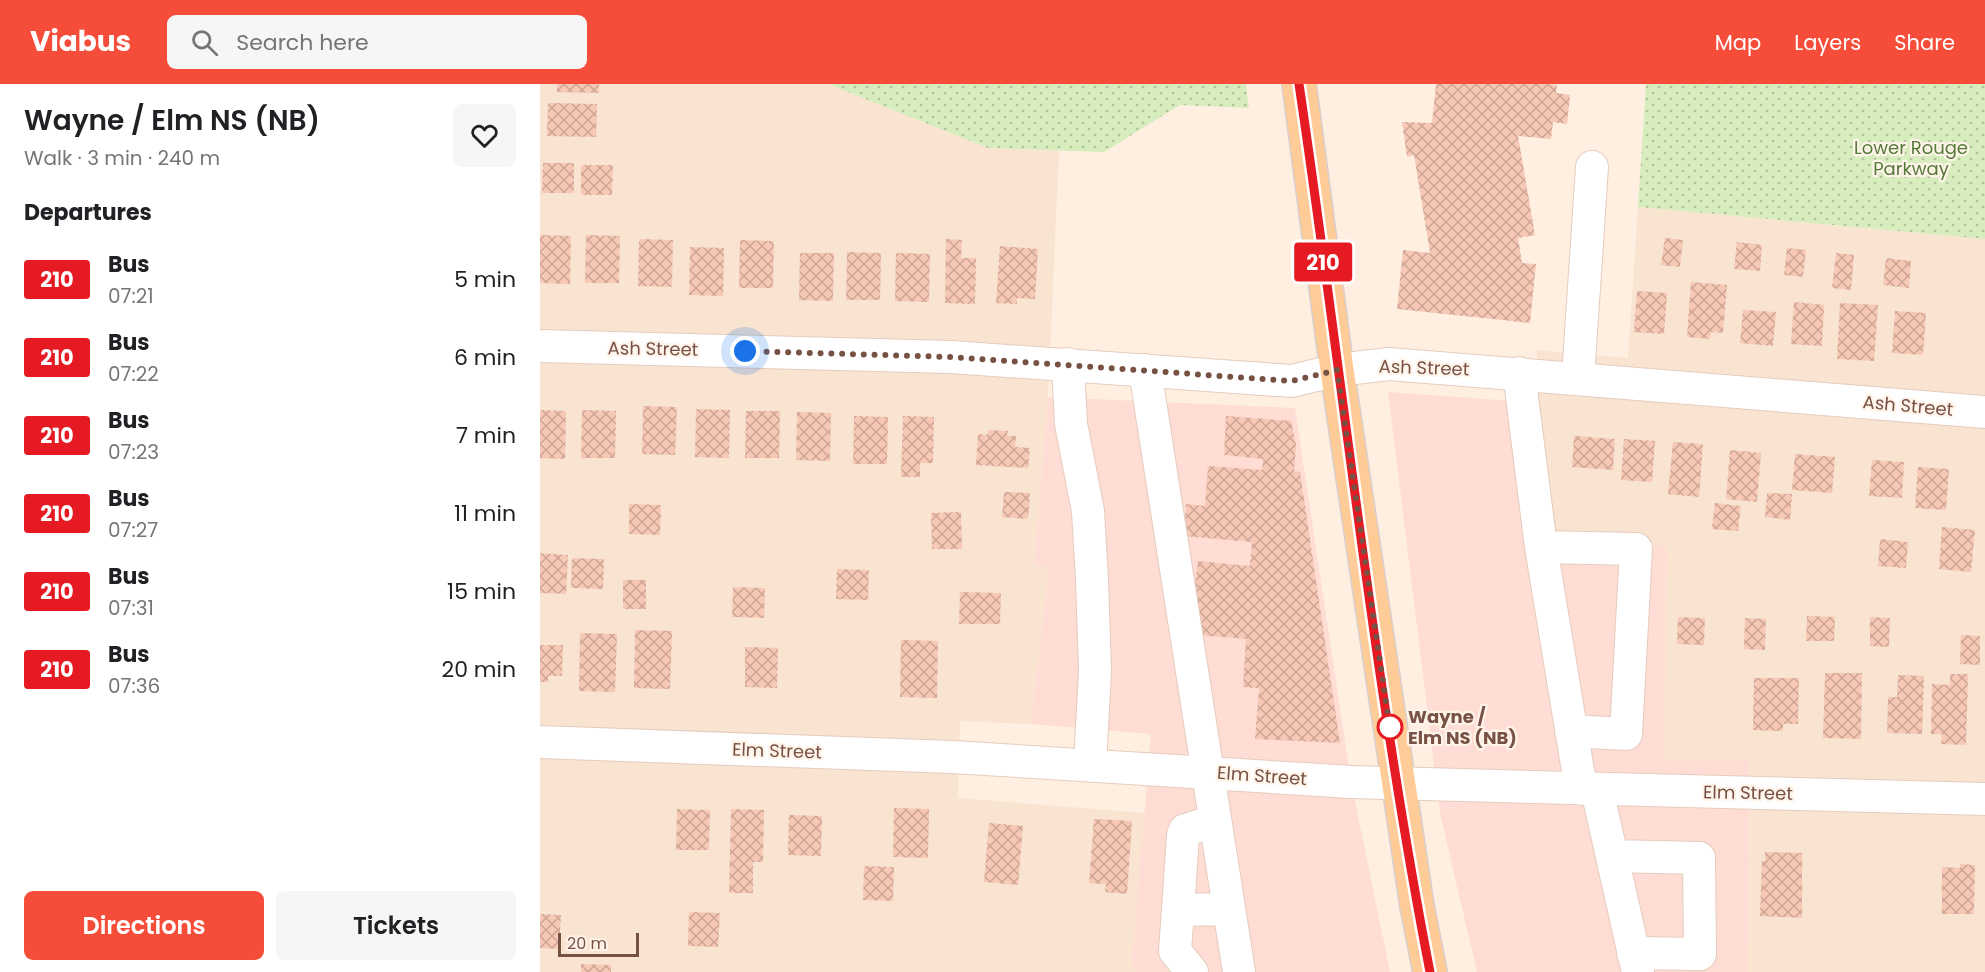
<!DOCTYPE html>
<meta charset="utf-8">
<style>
body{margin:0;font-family:Poppins,sans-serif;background:#f6f6f6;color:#202124;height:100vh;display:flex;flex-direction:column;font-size:22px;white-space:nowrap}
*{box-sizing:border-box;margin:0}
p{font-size:20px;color:#757577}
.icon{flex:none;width:33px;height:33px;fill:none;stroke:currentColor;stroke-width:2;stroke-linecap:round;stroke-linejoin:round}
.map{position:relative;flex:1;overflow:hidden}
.details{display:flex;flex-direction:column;background:#fff;width:540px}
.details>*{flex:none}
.badge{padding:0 12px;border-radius:4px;font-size:21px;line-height:39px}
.scale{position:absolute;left:18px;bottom:15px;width:81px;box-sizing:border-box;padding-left:6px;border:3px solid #785145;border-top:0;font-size:16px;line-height:21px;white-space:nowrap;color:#785145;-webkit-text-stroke:4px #fff4e9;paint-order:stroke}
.you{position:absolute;width:30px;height:30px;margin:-15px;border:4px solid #fff;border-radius:50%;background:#1a73e8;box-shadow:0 0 0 9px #1a73e833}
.map>.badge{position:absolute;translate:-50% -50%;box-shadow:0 0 0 3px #fff}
h2{padding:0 24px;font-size:22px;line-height:54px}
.round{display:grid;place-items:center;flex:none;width:63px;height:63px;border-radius:9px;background:#f6f6f6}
.overview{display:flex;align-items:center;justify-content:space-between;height:102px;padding:0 24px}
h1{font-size:28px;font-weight:600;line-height:45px}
.primary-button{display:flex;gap:12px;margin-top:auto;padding:12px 24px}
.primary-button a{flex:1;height:69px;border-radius:9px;background:#f54d39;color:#fff;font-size:24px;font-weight:600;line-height:69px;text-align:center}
.primary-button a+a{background:#f6f6f6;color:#202124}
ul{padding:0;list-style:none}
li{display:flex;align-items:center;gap:18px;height:78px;padding:0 24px}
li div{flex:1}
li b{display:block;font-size:22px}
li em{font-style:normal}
li .badge{min-width:66px;font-weight:700;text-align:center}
header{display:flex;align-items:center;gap:36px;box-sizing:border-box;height:84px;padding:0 30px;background:#f54d39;color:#fff}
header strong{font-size:28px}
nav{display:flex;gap:33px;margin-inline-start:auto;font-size:21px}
.search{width:420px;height:54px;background:#f6f6f6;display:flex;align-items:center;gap:15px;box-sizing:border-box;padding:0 21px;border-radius:9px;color:#757577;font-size:22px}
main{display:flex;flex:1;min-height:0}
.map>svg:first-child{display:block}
.residential{fill:#f9e3d1}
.commercial{fill:#ffdcd4}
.park{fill:url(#park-dots)}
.building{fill:url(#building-cross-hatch)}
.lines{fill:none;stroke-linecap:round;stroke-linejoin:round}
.minor-casing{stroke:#e5ccbe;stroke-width:34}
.major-casing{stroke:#d9cecb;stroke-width:36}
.minor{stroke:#fff;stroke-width:32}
.major{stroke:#ffcc97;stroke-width:33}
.line-casing{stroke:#fff;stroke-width:14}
.line{stroke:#e51a23;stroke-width:9}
.walk{stroke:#785145;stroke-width:6;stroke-dasharray:0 10.8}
.stop-dot{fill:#fff;stroke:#e51a23;stroke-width:3}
.labels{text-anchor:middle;stroke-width:4.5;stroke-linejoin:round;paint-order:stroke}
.park-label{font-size:18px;fill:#547939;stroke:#fff4e9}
.street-label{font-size:18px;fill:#785145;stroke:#fff4e9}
.stop-label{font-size:18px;font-weight:bold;fill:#785145;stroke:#fff4e9;text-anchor:start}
</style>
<header>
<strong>Viabus</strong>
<div class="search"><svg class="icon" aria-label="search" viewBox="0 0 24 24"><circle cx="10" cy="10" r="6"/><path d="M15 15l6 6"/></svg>Search here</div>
<nav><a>Map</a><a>Layers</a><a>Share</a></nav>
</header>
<main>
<section class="details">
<div class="overview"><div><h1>Wayne / Elm NS (NB)</h1><p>Walk · 3 min · 240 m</p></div><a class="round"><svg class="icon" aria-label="heart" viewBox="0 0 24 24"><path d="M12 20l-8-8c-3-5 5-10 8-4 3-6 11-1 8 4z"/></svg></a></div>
<h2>Departures</h2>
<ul>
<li><span class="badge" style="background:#e51a23;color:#fff">210</span><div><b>Bus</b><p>07:21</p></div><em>5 min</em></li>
<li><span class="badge" style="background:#e51a23;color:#fff">210</span><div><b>Bus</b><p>07:22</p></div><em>6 min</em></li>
<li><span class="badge" style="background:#e51a23;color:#fff">210</span><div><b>Bus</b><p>07:23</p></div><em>7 min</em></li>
<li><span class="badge" style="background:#e51a23;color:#fff">210</span><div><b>Bus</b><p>07:27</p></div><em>11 min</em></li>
<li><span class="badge" style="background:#e51a23;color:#fff">210</span><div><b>Bus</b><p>07:31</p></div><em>15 min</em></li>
<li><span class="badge" style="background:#e51a23;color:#fff">210</span><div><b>Bus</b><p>07:36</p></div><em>20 min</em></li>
</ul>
<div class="primary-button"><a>Directions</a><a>Tickets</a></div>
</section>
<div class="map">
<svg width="1445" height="888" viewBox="0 0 1445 888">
<defs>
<pattern id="park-dots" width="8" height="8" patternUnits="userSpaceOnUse" patternTransform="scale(1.5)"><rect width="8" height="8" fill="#d7edbe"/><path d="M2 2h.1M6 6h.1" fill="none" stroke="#b3c29c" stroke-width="1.8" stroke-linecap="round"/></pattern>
<pattern id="building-cross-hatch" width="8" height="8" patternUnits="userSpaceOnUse" patternTransform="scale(1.5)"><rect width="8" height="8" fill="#f7c8b5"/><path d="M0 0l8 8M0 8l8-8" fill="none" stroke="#cda595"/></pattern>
</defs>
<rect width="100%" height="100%" fill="#feefe1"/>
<path class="residential" d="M0 0H288L448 64 519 67 508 313 494 481 509 483 491 640 420 637 418 714 605 729 592 879 597 888H0Z
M1098 123 1445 155V888H1207L1209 677 1124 675 1127 462 1014 452 999 319 997 266 1088 274Z"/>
<path class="commercial" d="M848 308 999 319 1014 452 1127 462 1124 675 1209 677 1207 888H937L900 729Z
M508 313 755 324 811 698 850 888H597L592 879 611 650 491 640 509 483 494 481Z"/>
<path class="park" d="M288 0H706L709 24 640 21 564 68 448 64Z
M1106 0H1445V155L1098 123Z"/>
<path class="building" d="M17 0H59V9L17 8Z
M896 0H1007L1017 1 1016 9 1030 11 1027 40 1013 38 1011 55 978 52 995 151 978 154 982 179 996 180 990 239 857 225 863 166 890 169 874 71 867 73 862 38 892 39Z
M8 19 57 20 56 53 7 52Z
M3 79H34V109H2Z
M41 81H73L72 111H41Z
M0 151 31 152 30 200 0 199Z
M46 151 80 152 79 199H45Z
M1125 154 1143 156 1140 183 1121 181Z
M99 155 133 156 132 203 98 202Z
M406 155 422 156 421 174H436L435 220 405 219Z
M200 156 234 157 233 204H199Z
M1197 158 1222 161 1220 187 1194 185Z
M460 162 498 165 495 215 477 214V220L456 219Z
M150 163 184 164 183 212 149 211Z
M1247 164 1266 166 1263 193 1244 191Z
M307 168 341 169 340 216H306Z
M260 169H294L293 217 259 216Z
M356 169 390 170 389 218 355 217Z
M1296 169 1314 171 1311 206 1292 204Z
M1346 174 1371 177 1369 204 1343 201Z
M1151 198 1187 201 1183 249 1171 248 1170 255 1147 253Z
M1097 207 1127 209 1124 250 1094 248Z
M1254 218 1284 221 1282 262 1251 260Z
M1300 219 1338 221 1334 277 1297 275Z
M1203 226 1236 228 1233 262 1200 259Z
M1355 227 1386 229 1383 271 1352 269Z
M103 322 137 323 135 371 102 370Z
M156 325 190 326 189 374 155 373Z
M0 326 26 327 25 375 0 374Z
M42 326 76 327 75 374H41Z
M206 327H240L239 374H205Z
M257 328 291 329 290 377 256 376Z
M314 332 348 333 347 380H313Z
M363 332 394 333 393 379H380V393H361Z
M686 332 751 337 756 361 754 387 760 388 800 659 715 655 719 604 703 603 706 555 658 551 655 502 658 477 710 482 712 458 644 452 646 420 665 422 668 382 722 386 723 375 684 371Z
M448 346 468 347 467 352H476L475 363 490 364 488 384 436 381 438 350 447 351Z
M1034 352 1075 355 1073 386 1032 383Z
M1084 355 1115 357 1112 398 1081 396Z
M1133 358 1163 360 1159 413 1128 410Z
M1190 366 1221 369 1217 418 1186 415Z
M1255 370 1295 373 1292 409 1252 406Z
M1332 376 1364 378 1362 414 1329 412Z
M1378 383 1409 385 1406 426 1375 424Z
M464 408 490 409 488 435 462 433Z
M1227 409 1252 410 1250 436 1225 433Z
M1175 419 1201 422 1198 447 1172 445Z
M89 420 121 421 120 451 89 450Z
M421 428 422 465H392L391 429Z
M1402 443 1435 446 1431 488 1399 485Z
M1340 455 1368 458 1366 484 1338 482Z
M0 469 28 471 26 510 0 509Z
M32 474 64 475 63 505 31 504Z
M297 485 329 486 328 516 296 515Z
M83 496H106V525H83Z
M193 503 225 504 224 534 192 533Z
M420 508 461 509 460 540H419Z
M1267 532 1295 533 1294 557H1266Z
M1138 533 1165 534 1164 561 1137 560Z
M1330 533 1350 534 1349 563 1330 562Z
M1205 534 1226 535 1225 566 1204 565Z
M95 546 132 547 130 605 94 604Z
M40 549 77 550 75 608 39 607Z
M1421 551 1440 552V581L1420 580Z
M361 556 398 557 397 614 360 613Z
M0 561H23L22 592H8V598H0Z
M205 563 238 564 237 604 205 603Z
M1285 589H1322L1321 655 1283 654Z
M1410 590H1428L1426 661 1401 660 1402 650H1391L1392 600 1410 601Z
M1358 591 1384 592 1382 650 1347 649 1348 613H1357Z
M1214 594H1259L1258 640H1243V647L1213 646Z
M354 724 389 725 388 774 353 773Z
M137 725 170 726 169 766H136Z
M191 725 224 726 223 778H213V809H189Z
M249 731 282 732 281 772 248 771Z
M554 735 592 737 587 810 565 808 566 800 549 799Z
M449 739 483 742 478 801 444 798Z
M1225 768 1262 769V834L1220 832 1222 777H1225Z
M1420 780 1435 781 1434 830H1402V783L1420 784Z
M324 782 354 783 353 817 323 816Z
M149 828 180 829 178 863 148 862Z
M0 830 21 831 19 865 0 864Z
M41 880 71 881V888H41Z"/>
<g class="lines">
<g class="minor-casing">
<path id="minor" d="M0 262 411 273 752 297 797 286 849 280 1445 328
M528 280 531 340 548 427 552 495 555 587 550 681
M605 286 699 888
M979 289 1001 463 1041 705
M1038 294 1052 83
M1001 463 1096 465 1086 650 1031 647
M0 658 413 673 811 698 1445 715
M1057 706 1098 888
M675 737 645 746 643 751 638 826 689 825
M1072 772 1159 774 1160 870 1093 869
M638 826 635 867 652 888"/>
</g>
<g class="major-casing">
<path id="major" d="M759 0 797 286 877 822 890 888"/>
</g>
<use href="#minor" class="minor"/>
<use href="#major" class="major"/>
</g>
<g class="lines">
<g class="line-casing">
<path id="line" d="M759 0C803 296 833 594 890 888"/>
</g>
<use href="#line" class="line"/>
<path class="walk" d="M205 267 411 273 752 297 797 286 851 652 850 643"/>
</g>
<circle class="stop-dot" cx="850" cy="643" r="12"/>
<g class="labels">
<g class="park-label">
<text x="1371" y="70">Lower Rouge<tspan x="1371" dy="21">Parkway</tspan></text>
</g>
<g class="street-label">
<text transform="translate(113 265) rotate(1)" y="6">Ash Street</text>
<text transform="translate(884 284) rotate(2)" y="6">Ash Street</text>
<text transform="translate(1368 322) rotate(5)" y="6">Ash Street</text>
<text transform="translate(237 667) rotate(2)" y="6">Elm Street</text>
<text transform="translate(722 692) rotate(4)" y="6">Elm Street</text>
<text transform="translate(1208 709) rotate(1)" y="6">Elm Street</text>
</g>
<g class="stop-label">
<text x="868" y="639">Wayne /<tspan x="868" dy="21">Elm NS (NB)</tspan></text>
</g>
</g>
</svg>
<div class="scale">20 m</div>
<div class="you" style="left:205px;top:267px"></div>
<b class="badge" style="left:783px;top:178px;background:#e51a23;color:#fff">210</b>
</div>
</main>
